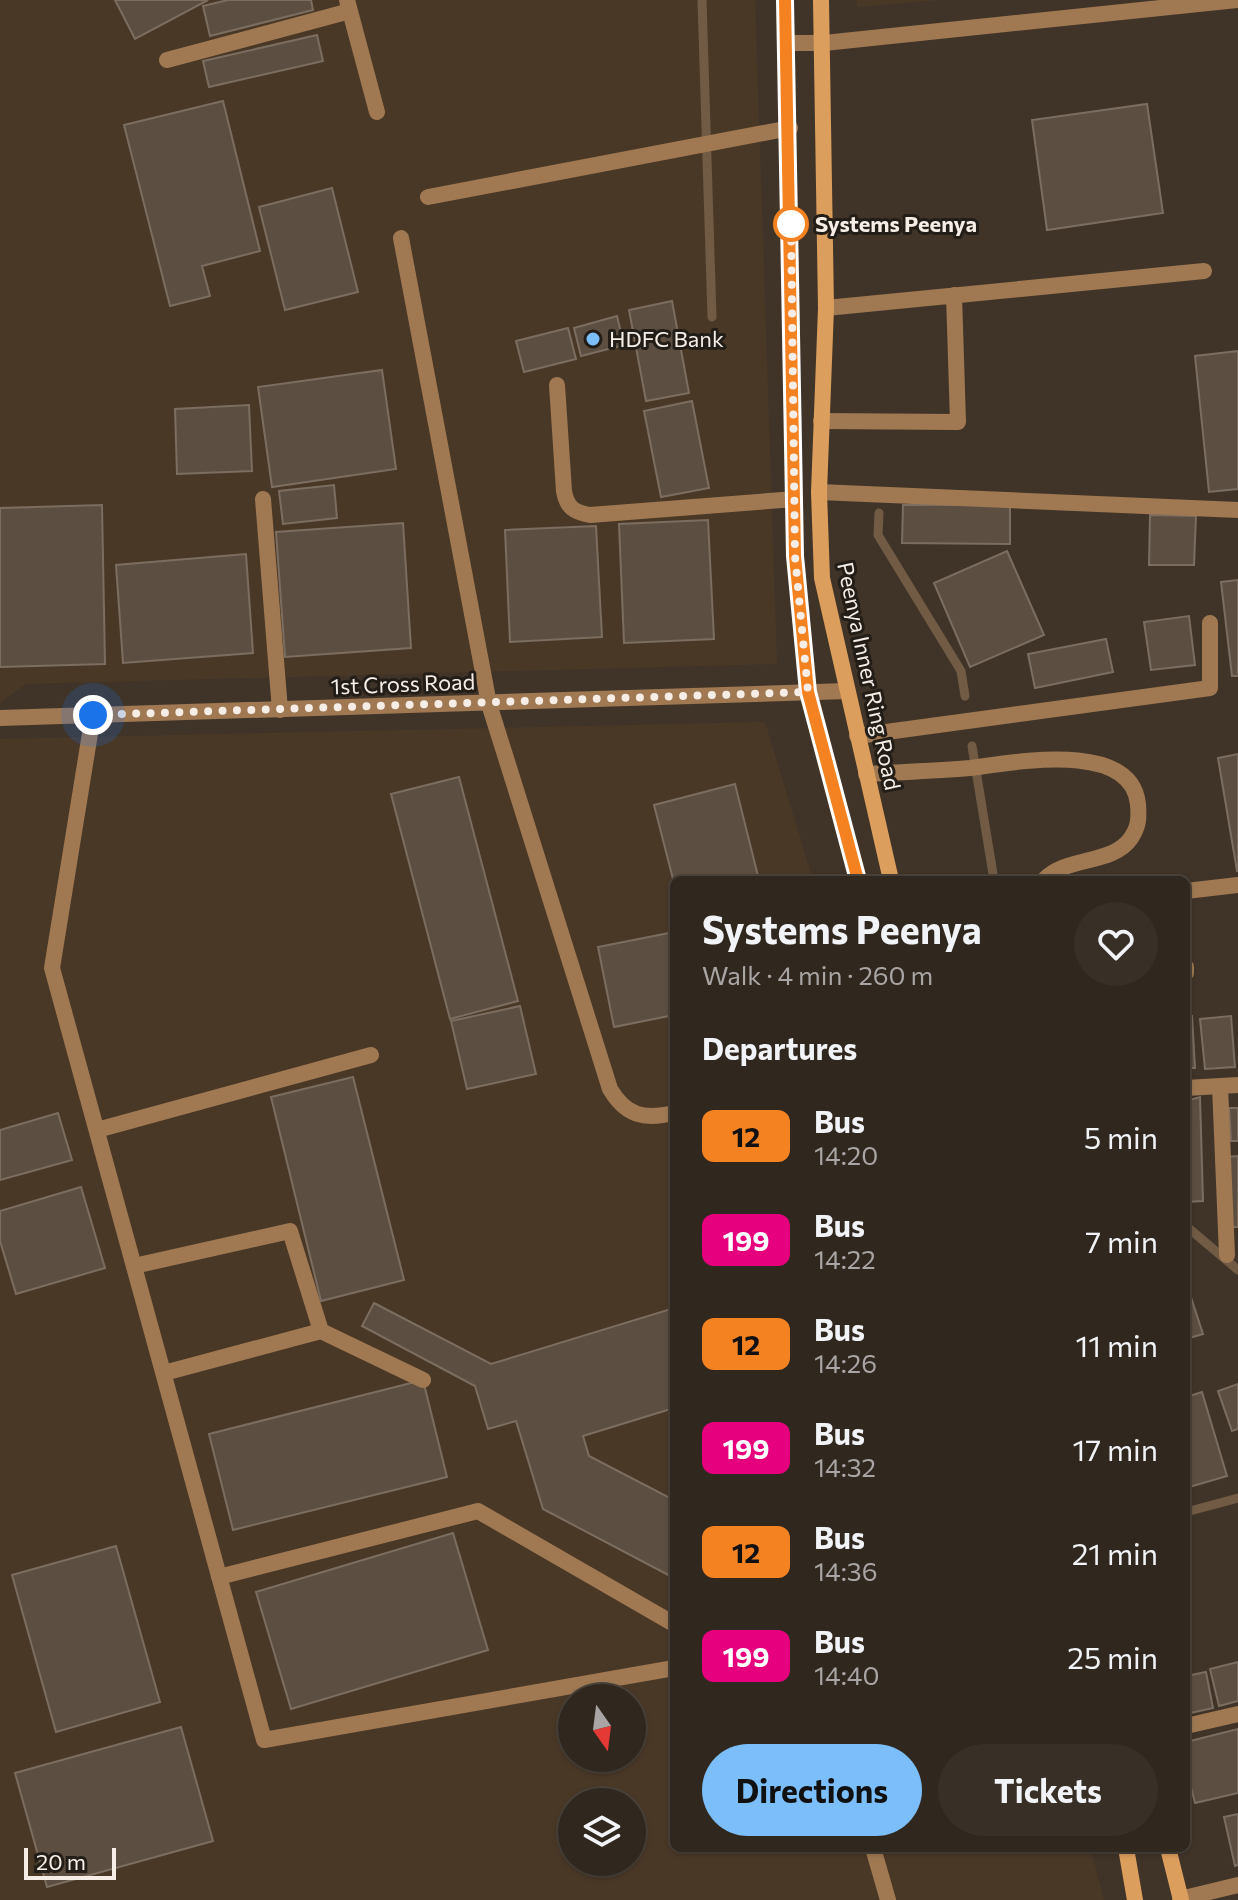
<!DOCTYPE html>
<meta charset="utf-8">
<style>
body{margin:0;font-family:Commissioner,sans-serif;background:#382f27;color:#f1f3f6;height:100vh;display:flex;flex-direction:column;font-size:30px;white-space:nowrap}
*{box-sizing:border-box;margin:0}
p{font-size:26px;color:#a8a5a4}
.icon{flex:none;width:44px;height:44px;fill:none;stroke:currentColor;stroke-width:2;stroke-linecap:round;stroke-linejoin:round}
.map{position:relative;flex:1;overflow:hidden}
.details{position:absolute;left:670px;top:876px;width:520px;height:976px;display:flex;flex-direction:column;background:#30271e;border-radius:12px;box-shadow:0 2px 6px #0004,0 0 0 2px #4b443c}
.details>*{flex:none}
.badge{padding:0 16px;border-radius:12px;font-size:28px;line-height:52px}
.needle{width:52px;rotate:166deg}
.tools{position:absolute;left:558px;top:1684px;display:grid;gap:16px}
.tools a{display:grid;place-items:center;width:88px;height:88px;border-radius:50%;background:#30271e;box-shadow:0 2px 6px #0004,0 0 0 2px #4b443c;font-size:40px}
.scale{position:absolute;left:24px;bottom:20px;width:92px;box-sizing:border-box;padding-left:8px;border:4px solid #f5ede6;border-top:0;font-size:22px;line-height:28px;white-space:nowrap;color:#f5ede6;-webkit-text-stroke:6px #221d17;paint-order:stroke}
.you{position:absolute;width:40px;height:40px;margin:-20px;border:6px solid #fff;border-radius:50%;background:#1a73e8;box-shadow:0 0 0 12px #1a73e833}
.map>.badge{position:absolute;translate:-50% -50%;box-shadow:0 0 0 4px #fff}
h2{padding:0 32px;font-size:30px;line-height:72px}
.round{display:grid;place-items:center;flex:none;width:84px;height:84px;border-radius:42px;background:#382f27}
.overview{display:flex;align-items:center;justify-content:space-between;height:136px;padding:0 32px}
h1{font-size:38px;font-weight:700;line-height:60px}
.action{display:flex;gap:16px;margin-top:auto;padding:16px 32px}
.action a{flex:1;height:92px;border-radius:48px;background:#7bbef9;color:#111;font-size:32px;font-weight:700;line-height:92px;text-align:center}
.action a+a{background:#382f27;color:#f1f3f6}
ul{padding:0;list-style:none}
li{display:flex;align-items:center;gap:24px;height:104px;padding:0 32px}
li div{flex:1}
li b{display:block;font-size:30px}
li em{font-style:normal}
li .badge{min-width:88px;font-weight:700;text-align:center}
.map>svg:first-child{display:block}
.built{fill:#4a3827;fill-rule:evenodd}
.lines{fill:none;stroke-linecap:round;stroke-linejoin:round}
.stream{stroke:#715b45;stroke-width:9}
.building{fill:#5c4f42;stroke:#7b6d60;stroke-width:2}
.service{stroke:#a07952;stroke-width:16}
.minor{stroke:#a07952;stroke-width:16}
.tertiary{stroke:#a07952;stroke-width:16}
.secondary{stroke:#dc9e5c;stroke-width:16}
.line-casing{stroke:#fff;stroke-width:18}
.line{stroke:#f58220;stroke-width:12}
.walk{stroke:#f5ede6;stroke-width:8;stroke-dasharray:0 14.4}
.stop-dot{fill:#fff;stroke:#f58220;stroke-width:4}
.poi-dot{fill:#7bbef9;stroke:#221d17;stroke-width:3}
.labels{text-anchor:middle;stroke-width:6;stroke-linejoin:round;paint-order:stroke}
.stop-label{font-size:22px;font-weight:bold;fill:#f5ede6;stroke:#221d17;text-anchor:start}
.poi-label{font-size:22px;fill:#f5ede6;stroke:#221d17;text-anchor:start}
.street-label{font-size:22px;fill:#f5ede6;stroke:#221d17}
</style>
<div class="map">
<svg width="1238" height="1900" viewBox="0 0 1238 1900">
<rect width="100%" height="100%" fill="#403428"/>
<path class="built" d="M0 0H755L777 664 26 684 0 703Z
M857 0H939L857 7Z
M765 722 813 880H674V1848H1090L1104 1900H0V739ZM572 1698H632V1758H572ZM572 1802H632V1862H572Z"/>
<g class="lines">
<path class="stream" d="M702 0 712 317
M879 513 878 535 961 671 965 696
M972 746 994 880
M1186 1226 1238 1270
M1186 1512 1238 1498"/>
</g>
<path class="building" d="M115 0H208L135 39Z
M228 0H311L313 10 210 36 203 6Z
M317 35 323 61 209 87 203 61Z
M223 101 260 251 202 266 210 296 170 306 124 125Z
M1147 104 1163 213 1047 230 1032 120Z
M332 188 358 292 285 310 259 207Z
M672 301 689 393 646 401 629 310Z
M617 316 624 345 581 356 574 328Z
M568 328 576 359 524 372 516 341Z
M1238 351V489L1209 492 1195 356Z
M382 370 396 469 272 487 258 387Z
M692 401 709 488 661 497 644 411Z
M249 405 252 471 177 474 175 409Z
M334 485 337 518 283 524 279 491Z
M102 505 105 664 0 667V508Z
M903 505H1010V544L902 543Z
M1150 515 1196 516 1194 565H1149Z
M708 520 714 639 624 643 619 524Z
M403 523 411 648 285 657 276 532Z
M596 526 602 637 510 642 505 530Z
M1007 551 1044 635 970 667 934 583Z
M246 554 253 653 123 663 116 565Z
M1238 580V676H1232L1221 582Z
M1189 616 1195 665 1151 670 1144 622Z
M1106 639 1113 672 1035 688 1028 654Z
M1238 754V871H1237L1218 758Z
M459 777 518 1001 450 1019 391 794Z
M735 784 759 880H674V883L654 805Z
M674 932V1015L614 1027 598 947Z
M520 1006 536 1074 467 1089 451 1021Z
M1186 1016H1192L1195 1068H1186Z
M1231 1016 1235 1067 1205 1069 1200 1019Z
M353 1077 404 1280 321 1301 271 1097Z
M1200 1097 1203 1201 1186 1202V1101Z
M1229 1108H1238V1141H1231Z
M58 1113 72 1160 0 1180V1130Z
M1238 1156V1227H1232L1228 1157Z
M81 1187 105 1268 16 1294 0 1241V1211Z
M1186 1282 1203 1334 1186 1339Z
M374 1303 491 1364 674 1308V1408L583 1436 589 1456 674 1500V1578L543 1509 516 1421 488 1429 475 1386 362 1326Z
M423 1380 447 1477 233 1530 209 1434Z
M1238 1384V1429L1232 1431 1218 1391Z
M1202 1392 1227 1476 1186 1488V1397Z
M453 1533 488 1650 291 1709 256 1592Z
M116 1546 160 1702 56 1732 12 1575Z
M1238 1662V1701L1219 1706 1210 1669Z
M1206 1672 1213 1708 1186 1714V1676Z
M181 1727 213 1841 47 1887 15 1773Z
M1238 1729V1793L1195 1803 1186 1767V1742Z
M1238 1814V1865L1235 1866 1224 1817Z"/>
<g class="lines">
<path class="service" d="M347 0 377 112
M167 60 350 11
M428 197 790 128
M401 238 489 704 610 1089C626 1116 644 1120 674 1113
M557 385 564 491C567 508 574 512 590 515L795 499
M263 499 280 710
M93 715 52 968 264 1740 674 1668
M866 774C900 772 935 771 970 768 1012 763 1131 739 1138 804 1139 818 1139 826 1131 838 1113 865 1066 856 1044 880
M1186 967V973
M97 1130 371 1055
M134 1266 290 1231 321 1331 423 1380
M164 1373 321 1331
M219 1577 478 1511 674 1624
M873 1848 888 1900"/>
<path class="minor" d="M826 308 1204 271
M821 421 958 422 954 295
M819 492 1238 510
M0 718 847 691
M857 736 1210 688V623
M1186 891 1238 885
M1220 1086 1227 1255
M1186 1088 1238 1085
M1186 1726 1238 1714
M1180 1899 1238 1885"/>
<path class="tertiary" d="M787 43H824L1237 0"/>
<path class="secondary" d="M785 0 795 556 808 692 858 880
M821 0 826 308 819 492 822 578 891 880
M1126 1848 1135 1900
M1168 1848 1181 1900"/>
</g>
<g class="lines">
<g class="line-casing">
<path id="line" d="M785 0 795 556 808 692 858 880"/>
</g>
<use href="#line" class="line"/>
<path class="walk" d="M93 715 808 692 795 556 791 224"/>
</g>
<circle class="stop-dot" cx="791" cy="224" r="16"/>
<circle class="poi-dot" cx="593" cy="339" r="8"/>
<g class="labels">
<g class="stop-label">
<text x="815" y="232">Systems Peenya</text>
</g>
<g class="poi-label">
<text x="609" y="347">HDFC Bank</text>
</g>
<g class="street-label">
<text transform="translate(869 676) rotate(78)" y="8">Peenya Inner Ring Road</text>
<text transform="translate(403 684) rotate(-2)" y="8">1st Cross Road</text>
</g>
</g>
</svg>
<div class="tools">
<a><svg class="needle" viewBox="-14 -14 28 28"><path d="M0-13l5 13h-10z" fill="#e53935"/><path d="M0 13l5-13h-10z" fill="#a8a5a4"/></svg></a>
<a><svg class="icon" aria-label="layers" viewBox="0 0 24 24"><path d="M12 4l9 5-9 5-9-5zM3 14l9 5 9-5"/></svg></a>
</div>
<div class="scale">20 m</div>
<div class="you" style="left:93px;top:715px"></div>
<section class="details">
<div class="overview"><div><h1>Systems Peenya</h1><p>Walk · 4 min · 260 m</p></div><a class="round"><svg class="icon" aria-label="heart" viewBox="0 0 24 24"><path d="M12 20l-8-8c-3-5 5-10 8-4 3-6 11-1 8 4z"/></svg></a></div>
<h2>Departures</h2>
<ul>
<li><span class="badge" style="background:#f58220;color:#111">12</span><div><b>Bus</b><p>14:20</p></div><em>5 min</em></li>
<li><span class="badge" style="background:#e6007e;color:#fff">199</span><div><b>Bus</b><p>14:22</p></div><em>7 min</em></li>
<li><span class="badge" style="background:#f58220;color:#111">12</span><div><b>Bus</b><p>14:26</p></div><em>11 min</em></li>
<li><span class="badge" style="background:#e6007e;color:#fff">199</span><div><b>Bus</b><p>14:32</p></div><em>17 min</em></li>
<li><span class="badge" style="background:#f58220;color:#111">12</span><div><b>Bus</b><p>14:36</p></div><em>21 min</em></li>
<li><span class="badge" style="background:#e6007e;color:#fff">199</span><div><b>Bus</b><p>14:40</p></div><em>25 min</em></li>
</ul>
<div class="action"><a>Directions</a><a>Tickets</a></div>
</section>
</div>
